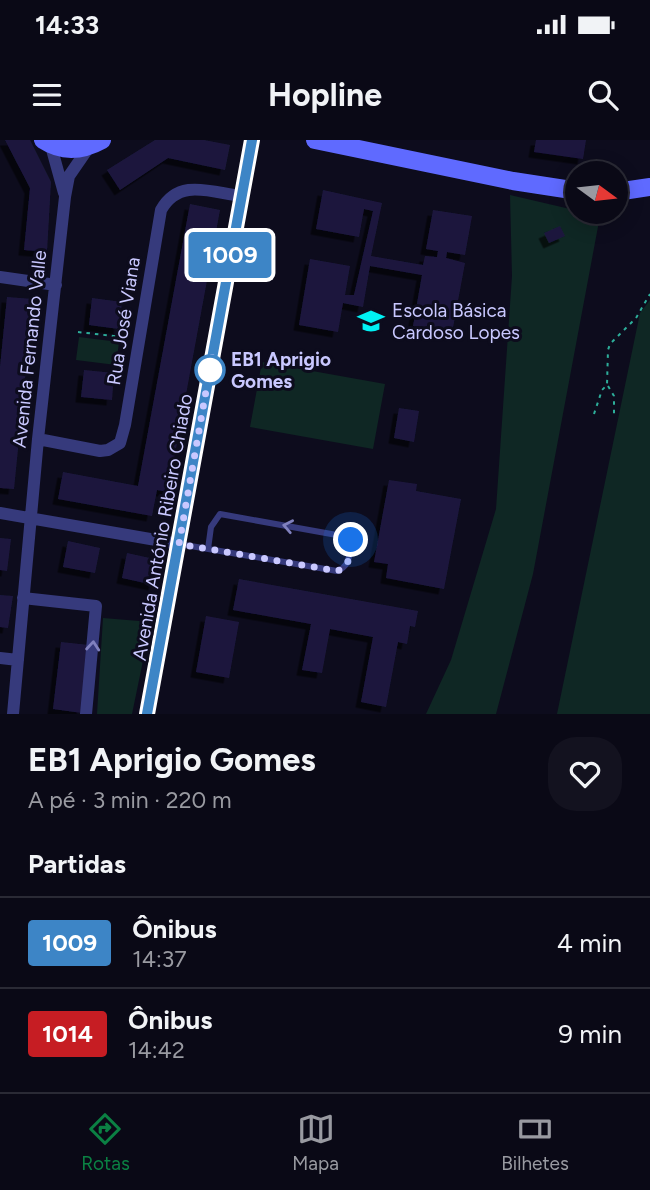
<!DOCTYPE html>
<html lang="pt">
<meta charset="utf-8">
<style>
body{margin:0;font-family:Figtree,sans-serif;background:#13121f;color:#f1f3f6;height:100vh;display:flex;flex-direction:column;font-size:26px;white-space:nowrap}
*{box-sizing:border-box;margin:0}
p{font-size:23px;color:#999aa1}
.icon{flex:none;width:38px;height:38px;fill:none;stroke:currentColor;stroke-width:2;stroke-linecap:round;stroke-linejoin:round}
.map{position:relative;height:574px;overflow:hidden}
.side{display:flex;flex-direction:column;background:#0a0916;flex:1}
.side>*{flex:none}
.badge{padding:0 14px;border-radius:5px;font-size:24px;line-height:46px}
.needle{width:46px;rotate:105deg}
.buttons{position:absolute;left:565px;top:21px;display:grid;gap:14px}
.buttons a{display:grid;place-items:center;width:63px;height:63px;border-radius:50%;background:#0a0916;box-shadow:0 4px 18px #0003,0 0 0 2px #2a2a35;font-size:35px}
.you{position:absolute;width:35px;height:35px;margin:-18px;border:5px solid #fff;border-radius:50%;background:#1a73e8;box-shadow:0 0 0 10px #1a73e833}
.map>.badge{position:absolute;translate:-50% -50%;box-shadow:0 0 0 4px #fff}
h2{padding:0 28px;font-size:26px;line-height:63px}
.round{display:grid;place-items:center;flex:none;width:74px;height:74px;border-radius:28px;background:#13121f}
.headline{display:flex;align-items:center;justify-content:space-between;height:119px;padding:0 28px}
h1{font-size:33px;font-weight:700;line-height:52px}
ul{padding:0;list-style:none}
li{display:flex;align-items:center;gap:21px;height:91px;padding:0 28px;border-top:2px solid #2a2a35}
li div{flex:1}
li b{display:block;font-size:26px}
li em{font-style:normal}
li .badge{min-width:77px;font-weight:700;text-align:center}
.status{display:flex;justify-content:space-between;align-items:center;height:49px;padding:0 35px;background:#0a0916;direction:ltr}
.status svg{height:19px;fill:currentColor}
header{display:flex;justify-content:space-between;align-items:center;height:91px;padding:0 28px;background:#0a0916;font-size:32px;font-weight:700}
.tabs{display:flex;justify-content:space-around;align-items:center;height:98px;border-top:2px solid #2a2a35;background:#0a0916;font-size:19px;color:#999aa1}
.tabs a{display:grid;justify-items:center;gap:4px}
.tabs .selected{color:#0b8043}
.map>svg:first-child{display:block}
.green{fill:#0f2724}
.building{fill:#1c183e;filter:url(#shadow)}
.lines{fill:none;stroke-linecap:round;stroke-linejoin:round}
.path{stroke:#2dae9a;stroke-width:2;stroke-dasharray:3.5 5;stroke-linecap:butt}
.lane{stroke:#363a7c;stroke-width:6}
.street{stroke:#363a7c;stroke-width:12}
.secondary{stroke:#5f6aff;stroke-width:18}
.oneway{stroke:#8081be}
.line-casing{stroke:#fff;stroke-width:16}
.line{stroke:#3d85c6;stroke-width:10}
.walk{stroke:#c9c8ff;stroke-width:7;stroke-dasharray:0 12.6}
.stop-dot{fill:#fff;stroke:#3d85c6;stroke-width:3.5}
.labels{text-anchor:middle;stroke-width:6;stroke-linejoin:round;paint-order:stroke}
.poi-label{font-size:19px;fill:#c9c8ff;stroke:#0d0c1d;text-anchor:start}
.street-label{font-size:19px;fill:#c9c8ff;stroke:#0d0c1d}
.stop-label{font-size:19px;font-weight:bold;fill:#c9c8ff;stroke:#0d0c1d;text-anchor:start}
</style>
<div class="status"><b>14:33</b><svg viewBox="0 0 49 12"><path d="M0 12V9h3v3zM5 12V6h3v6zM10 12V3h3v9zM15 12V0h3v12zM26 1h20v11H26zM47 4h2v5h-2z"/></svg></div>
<header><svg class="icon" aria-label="menu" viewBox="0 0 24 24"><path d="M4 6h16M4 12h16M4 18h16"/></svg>Hopline<svg class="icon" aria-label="search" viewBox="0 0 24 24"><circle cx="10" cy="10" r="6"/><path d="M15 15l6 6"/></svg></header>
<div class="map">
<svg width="650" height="574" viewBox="0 0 650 574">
<defs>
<filter id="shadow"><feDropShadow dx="-5.5" dy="5.5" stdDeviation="0" flood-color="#0009"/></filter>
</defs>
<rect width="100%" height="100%" fill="#0d0c1d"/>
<path class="green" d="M510 55 600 76 533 434 496 574H426L451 520 496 369 512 136Z
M650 160V574H557L640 173Z
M79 197 119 202 116 225 76 220Z
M262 222 385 244 373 309 250 287Z
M103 478 151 482 132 574H97Z"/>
<path class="building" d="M5 0H30L51 42 47 112 24 110 30 48Z
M155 0H204L230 5 225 30 168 18 120 50 107 30Z
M536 0H586L583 19 534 12Z
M323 50 382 63 371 116 423 125 425 116 437 117 438 111 426 109 433 70 472 76 465 115 447 112 446 118 465 123 452 193 413 186 422 135 370 126 363 167 343 163 338 192 299 185 310 119 350 126 345 155H354L373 71 364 69 359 97 316 89Z
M190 64 220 70 168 352 157 350 152 376 58 359 63 332 138 346Z
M560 86 565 96 549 103 544 93Z
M7 157 33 159 14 349 0 348V227Z
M92 158 122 162 119 189 89 185Z
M84 230 114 233 112 260 81 257Z
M399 268 419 271 414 302 394 298Z
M389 340 417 344 416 351 461 359 444 449 386 438 388 424 374 422Z
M0 398 11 399 7 431 0 430Z
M68 401 100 408 95 433 63 427Z
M127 413 159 420 154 445 122 438Z
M239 439 418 471 415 487 410 486 407 504 398 502 386 567 361 562 373 497 330 489 322 533 302 530 311 484 233 470Z
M0 455 13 456 8 488 0 487Z
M206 476 239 482 229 538 196 532Z
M61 502 89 505 82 573 53 569Z"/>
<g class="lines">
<path class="path" d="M78 192 122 197
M608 246 614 256V274
M594 274 602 250 607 245 608 210 610 204 636 178 650 154"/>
<path class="lane" d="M179 404 337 431C350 426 349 416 351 404L348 397 220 374 211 387 208 409"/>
<path class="street" d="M51 6 64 53
M0 137 56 145
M38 299 100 311 108 310 120 303 125 285 161 70C179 38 210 52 241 56
M0 373 179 404
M23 458 96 466 86 574
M0 518 18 520
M13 574 38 299 65 57 69 36 89 7
M147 574 252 0"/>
<path class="secondary" d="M43 0C63 13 82 11 102 0
M315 0 513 41 578 51
M616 52 650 47"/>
</g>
<defs><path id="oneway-chevron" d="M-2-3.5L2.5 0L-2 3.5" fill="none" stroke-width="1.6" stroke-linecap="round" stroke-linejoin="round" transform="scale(1.75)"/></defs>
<g class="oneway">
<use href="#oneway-chevron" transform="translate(288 386) rotate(-169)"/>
<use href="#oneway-chevron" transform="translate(93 506) rotate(-85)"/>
</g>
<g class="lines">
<g class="line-casing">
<path id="line" d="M147 574 252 0"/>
</g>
<use href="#line" class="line"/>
<path class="walk" d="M210 230 212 217 179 404 337 431C350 426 352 413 351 400"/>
</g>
<defs>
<g id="school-bare" transform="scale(2.1)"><path d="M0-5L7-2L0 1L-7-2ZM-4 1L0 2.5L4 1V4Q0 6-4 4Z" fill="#00f1f3" stroke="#0d0c1d" stroke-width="2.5" paint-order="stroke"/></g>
</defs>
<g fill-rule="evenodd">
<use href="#school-bare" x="371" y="181"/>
</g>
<circle class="stop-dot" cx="210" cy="230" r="14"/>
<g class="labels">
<g class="poi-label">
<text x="392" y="177">Escola Básica<tspan x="392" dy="22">Cardoso Lopes</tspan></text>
</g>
<g class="street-label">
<text transform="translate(123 181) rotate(-81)" y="7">Rua José Viana</text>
<text transform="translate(29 209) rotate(-84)" y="7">Avenida Fernando Valle</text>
<text transform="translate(162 387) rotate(-80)" y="7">Avenida António Ribeiro Chiado</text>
</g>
<g class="stop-label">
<text x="231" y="226">EB1 Aprigio<tspan x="231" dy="22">Gomes</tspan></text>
</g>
</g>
</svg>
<div class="buttons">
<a><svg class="needle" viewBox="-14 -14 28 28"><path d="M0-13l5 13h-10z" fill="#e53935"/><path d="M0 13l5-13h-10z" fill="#999aa1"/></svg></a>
</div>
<div class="you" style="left:351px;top:400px"></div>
<b class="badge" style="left:230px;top:115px;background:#3d85c6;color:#fff">1009</b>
</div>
<section class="side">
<div class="headline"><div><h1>EB1 Aprigio Gomes</h1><p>A pé · 3 min · 220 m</p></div><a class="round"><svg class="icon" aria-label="heart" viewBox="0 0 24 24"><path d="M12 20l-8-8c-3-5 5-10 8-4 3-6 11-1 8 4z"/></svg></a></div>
<h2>Partidas</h2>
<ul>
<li><span class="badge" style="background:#3d85c6;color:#fff">1009</span><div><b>Ônibus</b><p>14:37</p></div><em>4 min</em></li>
<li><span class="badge" style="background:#c61d23;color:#fff">1014</span><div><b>Ônibus</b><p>14:42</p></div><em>9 min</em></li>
</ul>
</section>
<nav class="tabs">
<a class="selected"><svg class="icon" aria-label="directions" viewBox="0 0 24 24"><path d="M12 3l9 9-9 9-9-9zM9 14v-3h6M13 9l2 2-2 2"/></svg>Rotas</a>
<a><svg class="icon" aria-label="map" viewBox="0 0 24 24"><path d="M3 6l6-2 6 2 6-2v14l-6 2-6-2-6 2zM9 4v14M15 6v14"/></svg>Mapa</a>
<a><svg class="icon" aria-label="tickets" viewBox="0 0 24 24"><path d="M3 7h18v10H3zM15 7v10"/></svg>Bilhetes</a>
</nav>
